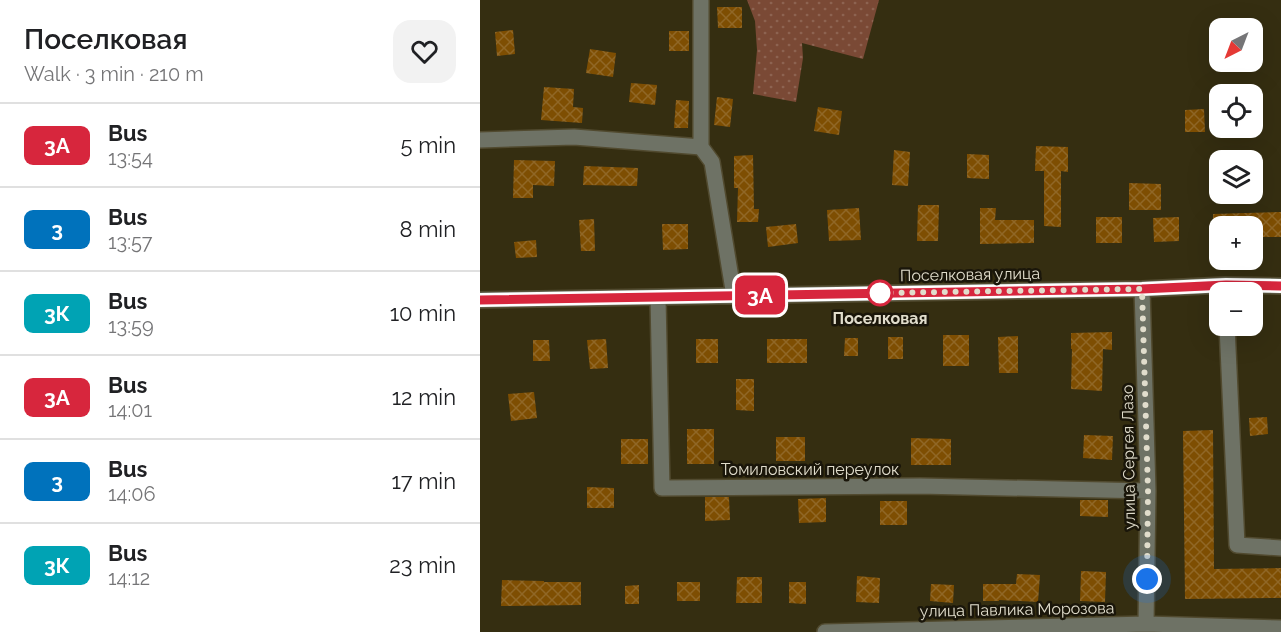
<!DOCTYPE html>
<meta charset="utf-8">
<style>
body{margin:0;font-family:Raleway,sans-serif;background:#f2f2f2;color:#202124;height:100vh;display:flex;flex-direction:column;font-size:22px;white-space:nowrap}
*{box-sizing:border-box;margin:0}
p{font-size:20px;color:#757577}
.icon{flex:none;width:33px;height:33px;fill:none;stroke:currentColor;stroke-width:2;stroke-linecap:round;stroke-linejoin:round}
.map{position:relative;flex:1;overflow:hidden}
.side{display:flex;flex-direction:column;background:#fff;width:480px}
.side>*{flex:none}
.badge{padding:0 12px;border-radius:9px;font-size:21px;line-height:39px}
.needle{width:39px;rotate:222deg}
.buttons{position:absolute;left:729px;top:18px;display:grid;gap:12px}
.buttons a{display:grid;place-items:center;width:54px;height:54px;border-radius:12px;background:#fff;box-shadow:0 6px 24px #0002;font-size:30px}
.you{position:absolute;width:30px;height:30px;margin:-15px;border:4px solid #fff;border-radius:50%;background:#1a73e8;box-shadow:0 0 0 9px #1a73e833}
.map>.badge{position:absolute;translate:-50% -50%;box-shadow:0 0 0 3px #fff}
.round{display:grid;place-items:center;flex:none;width:63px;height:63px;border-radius:18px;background:#f2f2f2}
.headline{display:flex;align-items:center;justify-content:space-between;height:102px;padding:0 24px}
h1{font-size:28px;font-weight:600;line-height:45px}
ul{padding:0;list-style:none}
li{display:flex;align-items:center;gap:18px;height:84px;padding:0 24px;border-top:2px solid #e0e0e0}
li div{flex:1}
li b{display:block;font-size:22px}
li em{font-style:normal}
li .badge{min-width:66px;font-weight:700;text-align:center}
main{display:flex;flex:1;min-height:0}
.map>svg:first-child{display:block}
.grass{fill:url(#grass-dots)}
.building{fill:url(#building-cross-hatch)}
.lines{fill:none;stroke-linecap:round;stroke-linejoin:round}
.minor-casing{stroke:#514a2f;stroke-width:18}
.minor{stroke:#6e7265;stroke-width:15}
.line-casing{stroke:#fff;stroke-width:14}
.line{stroke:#d7263d;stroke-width:9}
.walk{stroke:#e1ddcc;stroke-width:6;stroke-dasharray:0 10.8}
.stop-dot{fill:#fff;stroke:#d7263d;stroke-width:3}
.labels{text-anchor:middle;stroke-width:5;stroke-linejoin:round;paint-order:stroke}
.street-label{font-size:16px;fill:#e1ddcc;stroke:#1a160a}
.stop-label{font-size:16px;font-weight:bold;fill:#e1ddcc;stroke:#1a160a}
</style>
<main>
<section class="side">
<div class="headline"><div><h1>Поселковая</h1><p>Walk · 3 min · 210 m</p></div><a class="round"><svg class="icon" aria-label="heart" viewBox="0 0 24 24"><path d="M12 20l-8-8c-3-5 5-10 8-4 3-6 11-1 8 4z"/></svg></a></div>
<ul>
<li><span class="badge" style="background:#d7263d;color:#fff">3А</span><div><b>Bus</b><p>13:54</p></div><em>5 min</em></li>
<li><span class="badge" style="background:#0072bc;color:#fff">3</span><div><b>Bus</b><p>13:57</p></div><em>8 min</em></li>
<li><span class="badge" style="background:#00a3b4;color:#fff">3К</span><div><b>Bus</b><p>13:59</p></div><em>10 min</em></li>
<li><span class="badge" style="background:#d7263d;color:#fff">3А</span><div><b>Bus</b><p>14:01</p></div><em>12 min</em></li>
<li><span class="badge" style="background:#0072bc;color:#fff">3</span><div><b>Bus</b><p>14:06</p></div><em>17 min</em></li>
<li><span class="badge" style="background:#00a3b4;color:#fff">3К</span><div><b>Bus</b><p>14:12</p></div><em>23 min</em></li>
</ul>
</section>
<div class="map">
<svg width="801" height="632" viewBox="0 0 801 632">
<defs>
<pattern id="grass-dots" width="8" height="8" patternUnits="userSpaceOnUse" patternTransform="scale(1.5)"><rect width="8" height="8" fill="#7a4935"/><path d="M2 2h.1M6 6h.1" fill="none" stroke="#8d6351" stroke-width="1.8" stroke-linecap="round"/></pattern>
<pattern id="building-cross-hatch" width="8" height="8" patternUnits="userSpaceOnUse" patternTransform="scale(1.5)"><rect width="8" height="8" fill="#7e4e02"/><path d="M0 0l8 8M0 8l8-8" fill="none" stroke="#906726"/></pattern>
</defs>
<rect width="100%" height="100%" fill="#352e11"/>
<path class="grass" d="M267 0H399L383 59 322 43 323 58 316 102 273 94 277 50 275 21Z"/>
<path class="building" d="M237 7H262V28H238Z
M33 30 35 54 17 56 15 32Z
M189 31H209V51H189Z
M110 49 136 53 133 77 106 73Z
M151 83 177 85 175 105 149 102Z
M64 87 94 89 93 107 103 108 102 123 61 120Z
M237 97 253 99 250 127 234 125Z
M196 100 209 101 208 128H194Z
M338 107 362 111 359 135 334 131Z
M724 109 725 132H705V110Z
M556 146 588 147V172L581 171V227L564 226V171H555Z
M414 150 430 152 428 186 412 185Z
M487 154 509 155V179L487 178Z
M273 155 274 209H279L278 222H257L258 188H254V156Z
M34 160 75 161 74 186 53 185V198H33Z
M104 166 158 168 157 186 103 185Z
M649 183 681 184V210H649Z
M438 205H459L458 241H437Z
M379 208 381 240 349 241 347 210Z
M500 208H516L515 220H554V243L500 244Z
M801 212V237H772V226H733V214Z
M616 217H642V243H616Z
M699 217V241L674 242 673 218Z
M114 219 115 251H101L99 220Z
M182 224H208V249L183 250Z
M316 224 318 243 288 247 286 227Z
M56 240 57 257 36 258 34 242Z
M632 332V350L623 349 622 391 591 389 592 349H591V333Z
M463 335H489V366H463Z
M538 336V373H519L518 337Z
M408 337H423V359H408Z
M365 338H378V356H364Z
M126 339 128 368 110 369 107 340Z
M216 339H238V363H216Z
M287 339H327V363H287Z
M53 340H69L70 361H53Z
M256 379H274V411L256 410Z
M54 392 57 418 31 421 28 394Z
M787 417 788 434 770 436 769 418Z
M207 429H234V464H207Z
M733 430 734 569 801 568V598L705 599 703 431Z
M604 435 633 436 632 460 603 458Z
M296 437H325V461H296Z
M431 438 471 439V465H431Z
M141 439H168V464H141Z
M107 487 134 488V508H107Z
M225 497H249L250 520 225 521Z
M346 498V522L319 523 318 499Z
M600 500H628V517L600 516Z
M400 501H427V525H400Z
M601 571 626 572 625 602 600 601Z
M537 574 560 575 558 602 519 600V601H503V584H536Z
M377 576 400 578 399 603 376 602Z
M257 577H282V603H256Z
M22 580 64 581V582H101V605L21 606Z
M197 582H220V601H197Z
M309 582H326V604L309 603Z
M451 584 474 585 473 603 450 601Z
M159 585V604H145V586Z"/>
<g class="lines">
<g class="minor-casing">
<path id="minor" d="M221 1V147L232 162 254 296
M0 140 94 137 221 147
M662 289 668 491 666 624
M178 298 182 488 440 486 668 491
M0 300 662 289 745 285 801 286
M747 326 757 545 801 548
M345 632 666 624 801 628"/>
</g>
<use href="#minor" class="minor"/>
</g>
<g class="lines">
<g class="line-casing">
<path id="line" d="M0 300 662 289 746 285 801 286"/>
</g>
<use href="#line" class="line"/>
<path class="walk" d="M400 293 662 289 668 491 667 579"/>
</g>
<circle class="stop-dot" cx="400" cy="293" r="12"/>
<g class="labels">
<g class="street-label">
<text transform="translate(490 274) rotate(-1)" y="6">Поселковая улица</text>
<text transform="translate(648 457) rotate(-91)" y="6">улица Сергея Лазо</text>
<text x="330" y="475">Томиловский переулок</text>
<text transform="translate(537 609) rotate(-1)" y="6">улица Павлика Морозова</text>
</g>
<g class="stop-label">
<text x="400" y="324">Поселковая</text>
</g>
</g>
</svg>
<div class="buttons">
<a><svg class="needle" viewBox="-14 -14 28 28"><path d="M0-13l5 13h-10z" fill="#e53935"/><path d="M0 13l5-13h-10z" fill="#757577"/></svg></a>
<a><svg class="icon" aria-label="locate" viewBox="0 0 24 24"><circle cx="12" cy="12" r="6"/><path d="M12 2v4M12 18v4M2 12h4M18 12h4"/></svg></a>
<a><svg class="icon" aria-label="layers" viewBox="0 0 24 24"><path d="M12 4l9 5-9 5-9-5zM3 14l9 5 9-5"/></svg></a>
<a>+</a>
<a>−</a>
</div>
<div class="you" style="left:667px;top:579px"></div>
<b class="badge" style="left:280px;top:295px;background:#d7263d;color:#fff">3А</b>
</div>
</main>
